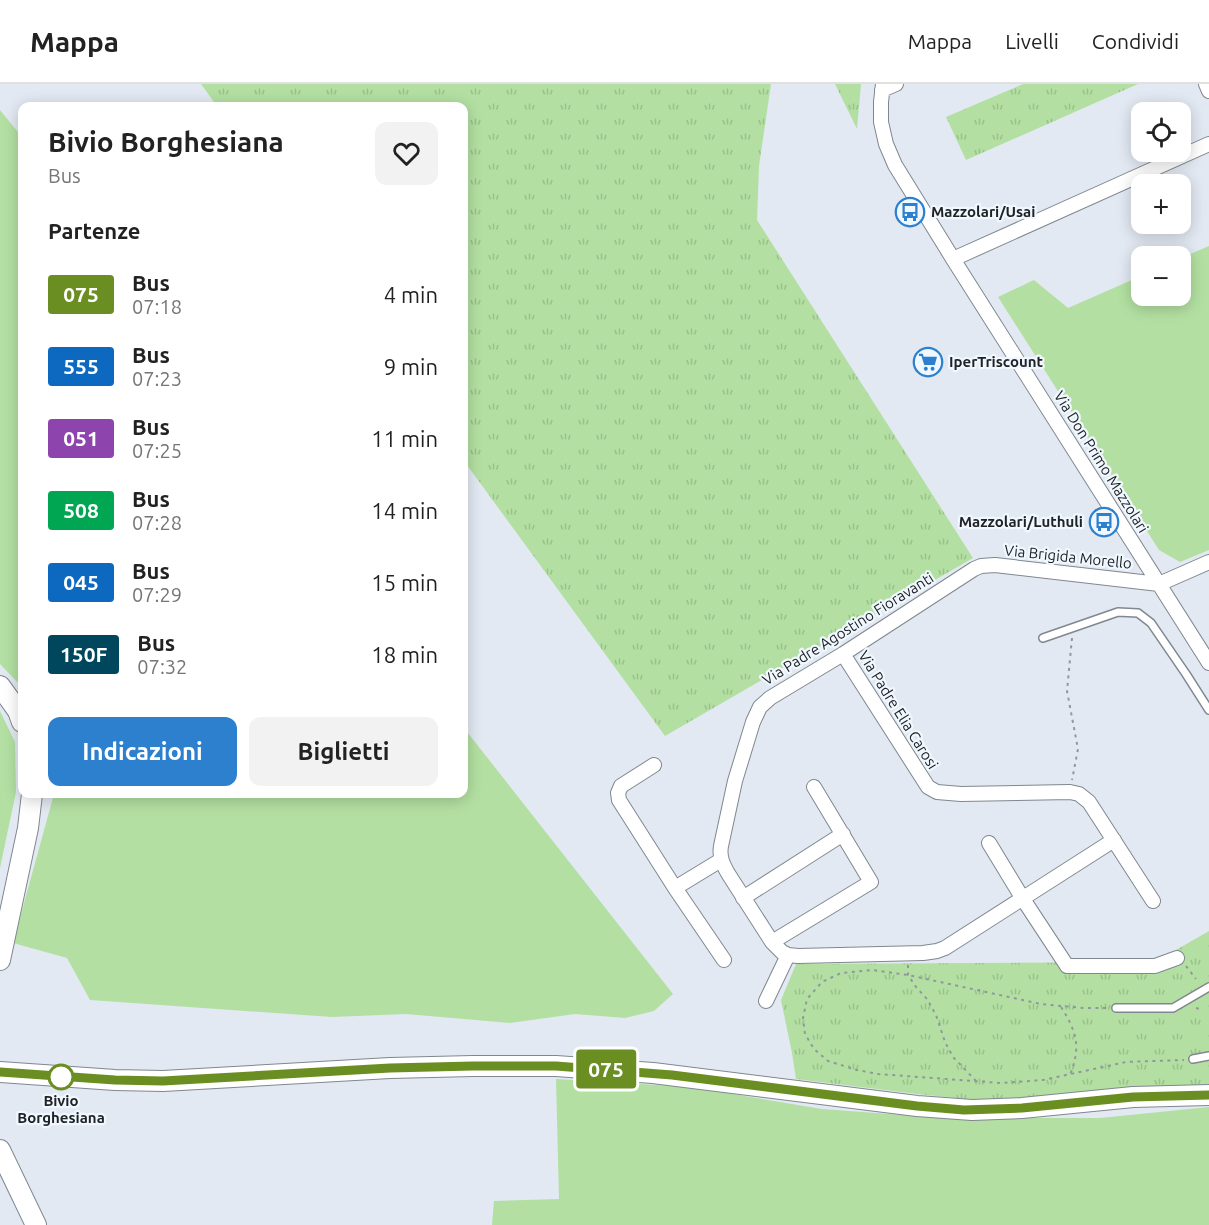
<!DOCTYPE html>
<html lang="it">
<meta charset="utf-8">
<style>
body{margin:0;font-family:Ubuntu,sans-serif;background:#f2f2f2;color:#222;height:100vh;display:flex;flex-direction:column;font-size:22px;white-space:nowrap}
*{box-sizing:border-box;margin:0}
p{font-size:20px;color:#767676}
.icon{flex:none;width:33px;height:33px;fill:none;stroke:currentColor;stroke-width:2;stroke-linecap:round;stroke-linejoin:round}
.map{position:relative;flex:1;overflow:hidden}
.panel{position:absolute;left:18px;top:18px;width:450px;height:696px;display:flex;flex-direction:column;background:#fff;border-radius:12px;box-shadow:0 3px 15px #0003}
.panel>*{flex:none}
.badge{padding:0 12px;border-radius:4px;font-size:21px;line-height:39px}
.buttons{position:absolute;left:1131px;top:18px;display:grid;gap:12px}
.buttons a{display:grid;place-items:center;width:60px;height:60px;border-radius:12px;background:#fff;box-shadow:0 3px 15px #0003;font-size:30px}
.map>.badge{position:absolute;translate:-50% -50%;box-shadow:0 0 0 3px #fff}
h2{padding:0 30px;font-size:22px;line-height:54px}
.round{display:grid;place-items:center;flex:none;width:63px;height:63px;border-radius:12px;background:#f2f2f2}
.headline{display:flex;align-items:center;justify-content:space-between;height:102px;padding:0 30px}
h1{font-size:28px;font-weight:700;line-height:45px}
.primary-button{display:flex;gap:12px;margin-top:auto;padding:12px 30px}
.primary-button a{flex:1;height:69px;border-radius:12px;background:#2c80ce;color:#fff;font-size:24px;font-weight:700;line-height:69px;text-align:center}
.primary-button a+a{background:#f2f2f2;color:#222}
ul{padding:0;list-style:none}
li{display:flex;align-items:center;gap:18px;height:72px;padding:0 30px}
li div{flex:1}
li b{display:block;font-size:22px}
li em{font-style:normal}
li .badge{min-width:66px;font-weight:700;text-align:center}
header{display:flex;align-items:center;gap:36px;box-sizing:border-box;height:84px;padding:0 30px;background:#fff;border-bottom:2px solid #e0e0e0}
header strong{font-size:28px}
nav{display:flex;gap:33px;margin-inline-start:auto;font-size:21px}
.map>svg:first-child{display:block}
.grass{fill:#b3e0a2}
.park{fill:url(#park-tufts)}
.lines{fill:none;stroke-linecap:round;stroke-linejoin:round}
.lane-casing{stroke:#80878f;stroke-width:10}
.street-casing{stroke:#80878f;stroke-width:16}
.secondary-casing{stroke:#80878f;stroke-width:22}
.path{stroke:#92979e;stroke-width:2;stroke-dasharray:3 4.5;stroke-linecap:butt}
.lane{stroke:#fff;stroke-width:7}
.street{stroke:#fff;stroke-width:14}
.secondary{stroke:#fff;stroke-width:20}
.line-casing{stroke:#fff;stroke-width:14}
.line{stroke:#6b8e23;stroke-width:9}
.stop-dot{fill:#fff;stroke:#6b8e23;stroke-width:3}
.labels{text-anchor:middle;stroke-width:4.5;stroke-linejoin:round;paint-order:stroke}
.poi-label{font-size:15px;font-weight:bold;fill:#202326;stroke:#f0f7fe;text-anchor:start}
.street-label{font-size:15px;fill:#202326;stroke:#f0f7fe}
.stop-label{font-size:15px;font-weight:bold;fill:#202326;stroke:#f0f7fe}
</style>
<header>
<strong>Mappa</strong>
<nav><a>Mappa</a><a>Livelli</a><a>Condividi</a></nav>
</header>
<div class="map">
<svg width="1209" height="1141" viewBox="0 0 1209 1141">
<defs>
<pattern id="park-tufts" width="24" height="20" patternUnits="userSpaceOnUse" patternTransform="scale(1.5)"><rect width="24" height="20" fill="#b3e0a2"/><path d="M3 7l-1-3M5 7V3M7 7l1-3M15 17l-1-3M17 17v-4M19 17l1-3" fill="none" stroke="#9ac08b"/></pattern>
</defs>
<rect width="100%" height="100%" fill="#e2e9f2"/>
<path class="grass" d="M0 26 22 53V603L0 580Z
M1209 162V466L1180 478 1159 466 998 213 1034 196 1068 224 1141 192 1142 212H1180L1181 174Z
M0 627 15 658 16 708 0 784Z
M464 644 673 910 654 927 625 934 575 930 510 939 406 930 332 933 90 916 67 874 13 859 54 710H464Z
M556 995 691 1003 822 1025 944 1034H1100L1209 1023V1141H492L494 1117 559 1115Z"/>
<path class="park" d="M201 0H771L759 82 757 136 973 474 665 652 464 377V22H217Z
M835 0H861L857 45Z
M1023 0H1138L966 76 946 33Z
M1209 847V1002H1144L1054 1011 985 1017 917 1010 796 995 792 969 781 916 796 880 1155 878Z"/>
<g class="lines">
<g class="lane-casing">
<path id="lane" d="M1043 554 1118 528 1138 529 1151 539 1186 590 1209 626
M1116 924H1173L1209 903
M1193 975 1209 972"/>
</g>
<g class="street-casing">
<path id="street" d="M883 0 881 18V38L886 60 895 81 953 175 1209 579
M1206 0 1209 7
M882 6 896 0
M953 175 1209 60
M843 570 928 703 937 708 961 710 1070 708 1079 710 1089 718 1153 817
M654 681 621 702 618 709 619 716 675 804 724 876
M1114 756 945 864 937 867 923 869 798 872 788 871 782 868 772 858 729 791C723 781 719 773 721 762L735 697 753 638 760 623 770 614 843 570 974 485 981 482 995 481 1159 500 1209 478
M989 759 1023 815 1067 882H1155L1177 874
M675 804 721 776
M743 814 843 750
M772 858 871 798 814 703
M766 917 788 871"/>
</g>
<g class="secondary-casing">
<path id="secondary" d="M0 602 18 627 22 638
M0 876 28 744 32 710
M0 988 115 996 163 997 390 984 473 982H556L653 989 917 1022 972 1026 1022 1024 1133 1013 1209 1011
M0 1066 36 1141"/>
</g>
<path class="path" d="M1072 554 1067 607 1078 665 1072 696
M908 881V891L916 903 927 915 936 931 945 958 953 973 977 998
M1186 882 1196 895
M1061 923C1077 948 1081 963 1070 991
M1106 924H1083L1041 920 908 891 872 886 841 889 822 898 807 915 803 934 805 950 814 965 828 977 857 986 878 990 1001 999 1043 996 1126 978 1184 976
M1196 924 1203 926"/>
<use href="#lane" class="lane"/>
<use href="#street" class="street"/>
<use href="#secondary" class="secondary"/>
</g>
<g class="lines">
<g class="line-casing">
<path id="line" d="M0 988 115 996 163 997 390 984 473 982H556L672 991 917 1022 964 1026 1022 1024 1133 1013 1209 1011"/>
</g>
<use href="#line" class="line"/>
</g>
<defs>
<g id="bus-ring" transform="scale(1.5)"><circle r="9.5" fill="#f0f7fe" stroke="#2c80ce" stroke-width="1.5"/><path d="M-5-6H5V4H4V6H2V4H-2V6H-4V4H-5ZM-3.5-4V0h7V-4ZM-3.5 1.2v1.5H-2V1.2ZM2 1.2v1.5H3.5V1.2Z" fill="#2c80ce"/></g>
<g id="supermarket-ring" transform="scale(1.5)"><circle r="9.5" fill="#f0f7fe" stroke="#2c80ce" stroke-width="1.5"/><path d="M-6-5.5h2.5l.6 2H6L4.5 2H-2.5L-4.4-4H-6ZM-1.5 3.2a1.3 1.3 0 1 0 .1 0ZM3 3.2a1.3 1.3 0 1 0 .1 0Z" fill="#2c80ce"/></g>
</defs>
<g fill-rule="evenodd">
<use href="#bus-ring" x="910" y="128"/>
<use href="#supermarket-ring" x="928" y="278"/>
<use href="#bus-ring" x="1104" y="438"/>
</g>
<circle class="stop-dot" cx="61" cy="993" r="12"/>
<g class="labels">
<g class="poi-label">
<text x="931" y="133">Mazzolari/Usai</text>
<text x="949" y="283">IperTriscount</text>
<text x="1083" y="443" text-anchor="end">Mazzolari/Luthuli</text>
</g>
<g class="street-label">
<text transform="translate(1101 378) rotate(58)" y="5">Via Don Primo Mazzolari</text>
<text transform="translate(1068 473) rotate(6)" y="5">Via Brigida Morello</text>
<text transform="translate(848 545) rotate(-32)" y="5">Via Padre Agostino Fioravanti</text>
<text transform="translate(898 626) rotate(58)" y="5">Via Padre Elia Carosi</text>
</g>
<g class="stop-label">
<text x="61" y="1022">Bivio<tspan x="61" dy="17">Borghesiana</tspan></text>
</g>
</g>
</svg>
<div class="buttons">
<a><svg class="icon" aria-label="locate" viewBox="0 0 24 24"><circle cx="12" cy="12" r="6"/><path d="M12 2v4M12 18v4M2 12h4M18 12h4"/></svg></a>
<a>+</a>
<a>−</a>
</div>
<b class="badge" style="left:606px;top:985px;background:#6b8e23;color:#fff">075</b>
<section class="panel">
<div class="headline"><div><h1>Bivio Borghesiana</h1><p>Bus</p></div><a class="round"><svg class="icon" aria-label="heart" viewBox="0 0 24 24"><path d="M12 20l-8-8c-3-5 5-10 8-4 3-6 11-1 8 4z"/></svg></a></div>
<h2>Partenze</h2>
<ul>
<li><span class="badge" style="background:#6b8e23;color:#fff">075</span><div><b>Bus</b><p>07:18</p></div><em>4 min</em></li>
<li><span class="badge" style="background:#0c69bf;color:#fff">555</span><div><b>Bus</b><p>07:23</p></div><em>9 min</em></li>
<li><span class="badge" style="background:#8e44ad;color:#fff">051</span><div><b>Bus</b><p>07:25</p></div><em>11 min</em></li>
<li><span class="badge" style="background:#00a651;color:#fff">508</span><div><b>Bus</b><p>07:28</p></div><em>14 min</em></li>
<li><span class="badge" style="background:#0c69bf;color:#fff">045</span><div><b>Bus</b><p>07:29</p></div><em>15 min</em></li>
<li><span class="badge" style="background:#00475d;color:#fff">150F</span><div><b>Bus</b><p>07:32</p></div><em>18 min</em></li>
</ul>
<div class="primary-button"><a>Indicazioni</a><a>Biglietti</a></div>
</section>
</div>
